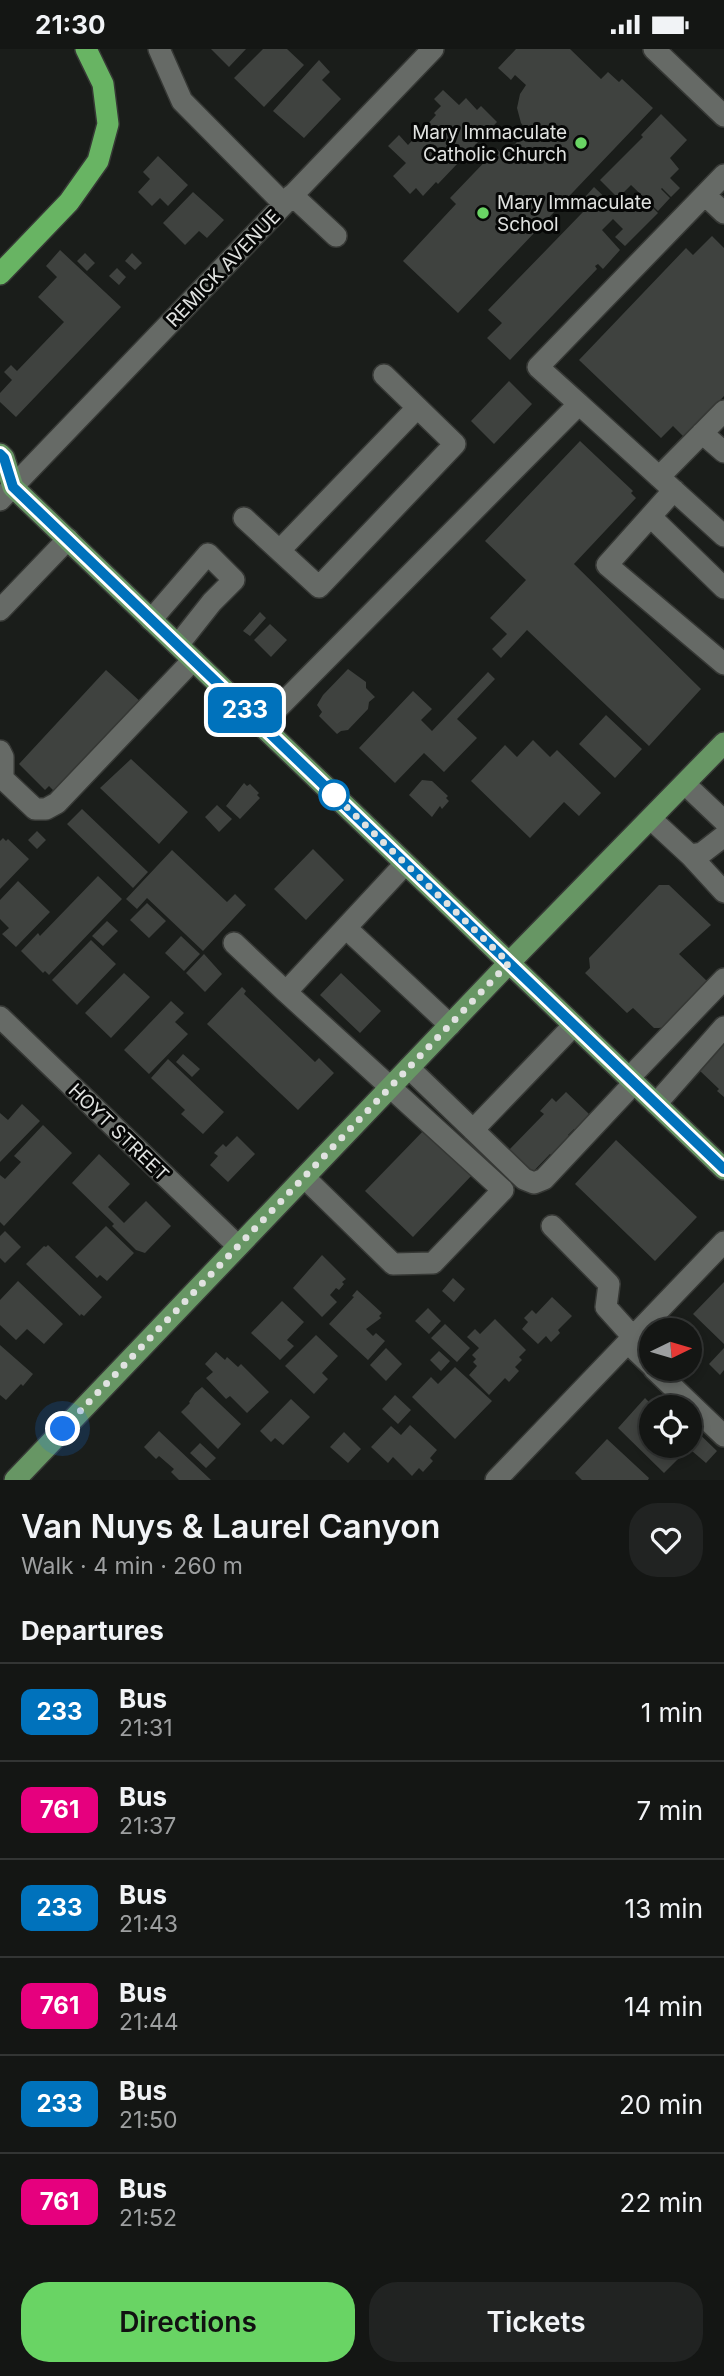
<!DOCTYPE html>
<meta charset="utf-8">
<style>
body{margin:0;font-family:Inter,sans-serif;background:#212322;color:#f1f3f6;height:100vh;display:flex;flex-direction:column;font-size:26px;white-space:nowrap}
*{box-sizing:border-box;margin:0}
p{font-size:23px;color:#9d9fa0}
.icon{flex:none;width:38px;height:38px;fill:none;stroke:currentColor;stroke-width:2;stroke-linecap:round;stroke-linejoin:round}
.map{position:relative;height:1431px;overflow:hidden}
.details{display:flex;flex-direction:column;background:#141614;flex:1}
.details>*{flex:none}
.badge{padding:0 14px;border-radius:10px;font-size:24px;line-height:46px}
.needle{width:46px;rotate:85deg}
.buttons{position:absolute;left:639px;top:1269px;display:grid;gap:14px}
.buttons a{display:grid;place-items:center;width:63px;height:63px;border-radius:50%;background:#141614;box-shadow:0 4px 10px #0003,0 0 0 2px #333534;font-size:35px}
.you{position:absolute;width:35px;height:35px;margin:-18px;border:5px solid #fff;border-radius:50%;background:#1a73e8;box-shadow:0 0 0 10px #1a73e833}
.map>.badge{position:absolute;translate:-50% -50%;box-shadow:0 0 0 4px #fff}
h2{padding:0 21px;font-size:26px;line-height:63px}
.round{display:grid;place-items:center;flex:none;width:74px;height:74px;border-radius:28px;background:#212322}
.overview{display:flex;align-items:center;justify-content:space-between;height:119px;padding:0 21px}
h1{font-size:33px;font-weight:600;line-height:52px}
.action{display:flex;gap:14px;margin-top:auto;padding:14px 21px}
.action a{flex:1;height:80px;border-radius:28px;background:#69d464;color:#111;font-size:28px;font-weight:600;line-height:80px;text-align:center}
.action a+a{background:#212322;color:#f1f3f6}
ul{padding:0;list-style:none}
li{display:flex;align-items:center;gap:21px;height:98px;padding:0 21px;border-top:2px solid #333534}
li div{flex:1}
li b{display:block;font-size:26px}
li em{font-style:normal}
li .badge{min-width:77px;font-weight:700;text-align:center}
.status{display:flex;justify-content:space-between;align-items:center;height:49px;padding:0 35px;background:#141614;direction:ltr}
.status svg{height:19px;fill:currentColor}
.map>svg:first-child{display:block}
.building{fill:#3f423f}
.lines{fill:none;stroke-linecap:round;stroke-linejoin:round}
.minor-casing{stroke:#363835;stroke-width:24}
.major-casing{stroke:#363835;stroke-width:24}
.highway-casing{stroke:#363835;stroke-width:24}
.minor{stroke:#666a66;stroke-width:21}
.major{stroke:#679664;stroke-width:21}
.highway{stroke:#68b463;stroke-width:21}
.line-casing{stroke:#fff;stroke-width:16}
.line{stroke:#0072bc;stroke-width:10}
.walk{stroke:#e0e2e0;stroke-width:7;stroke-dasharray:0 12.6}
.poi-dot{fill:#69d464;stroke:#060706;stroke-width:2.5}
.stop-dot{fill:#fff;stroke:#0072bc;stroke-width:3.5}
.labels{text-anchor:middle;stroke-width:6;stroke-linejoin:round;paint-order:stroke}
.poi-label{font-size:19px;fill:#e0e2e0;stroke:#060706;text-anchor:end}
.street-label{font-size:19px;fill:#e0e2e0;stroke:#060706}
</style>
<div class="status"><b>21:30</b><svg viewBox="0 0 49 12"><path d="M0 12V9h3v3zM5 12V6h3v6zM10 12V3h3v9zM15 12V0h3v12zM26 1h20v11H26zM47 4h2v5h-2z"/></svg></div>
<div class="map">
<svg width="724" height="1431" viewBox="0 0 724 1431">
<rect width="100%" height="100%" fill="#1a1d1a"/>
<path class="building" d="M211 0H246L229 18Z
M263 0H287L304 16 264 58 234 29Z
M516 0H570L601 30 608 23 619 33 622 30 653 59 458 264 403 212 456 155 450 149 497 100 504 107 527 82 521 74 517 59 520 45 526 36 515 26 511 31 498 19Z
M319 11 330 23 322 31 341 50 304 89 273 62Z
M443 41 459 56 466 49 477 61 481 57 497 73 438 135 436 133 423 147 416 139 410 145 393 127 406 114 388 97 399 86 408 96 436 66 434 64 441 57 434 50Z
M661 65 687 91 670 109 679 120 670 129 680 139 671 148 662 139 661 140 670 149 658 162 631 136 618 149 600 131 643 88 641 86Z
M158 107 188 136 168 157 160 149 152 157 138 143 150 130 143 123Z
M594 138 620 163 638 144 658 164 625 197 615 188 623 180 613 170 602 181 620 201 603 220 598 215 595 217 597 220 510 311 487 289 502 274 488 261 583 163 577 157Z
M193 143 224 171 207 189 199 182 185 196 163 174Z
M712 187 724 199V347L685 389 673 377 661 389 579 311 686 199 693 206Z
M60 201 121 258 16 368 0 353V344L12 331 4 323 11 316 17 322 64 273 38 248 57 228 46 217Z
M85 204 95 214 87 222 77 212Z
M132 204 142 214 135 221 125 212Z
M117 219 126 228 119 236 109 227Z
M509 332 532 355 494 395 471 372Z
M580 392 633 442 631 444 636 449 574 515 701 640 649 697 527 581 501 609 492 600 507 585 490 569 526 531 485 492Z
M260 563 266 569 250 587 243 582Z
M270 575 287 591 271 608 254 591Z
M348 620 366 633V639L375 648 369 653 368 660 348 681 341 682 337 685 319 667 322 663 317 656 323 646Z
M106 621 143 655 58 746 49 737 45 741 19 715Z
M488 623 495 630 457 670 477 689 444 723 424 704 395 734 359 699 413 642 432 660 421 671 432 682Z
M606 666 642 700 615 729 579 695Z
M533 691 550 708 557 701 601 744 579 767 564 753 530 789 471 732 505 696 517 708Z
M131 710 188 763 159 795 100 739Z
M422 731 432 732 448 747 446 749 449 752 442 760 440 757 432 768 409 746Z
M244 734 247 737 250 735 259 744 257 746 260 749 240 770 226 757Z
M217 756 232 770 219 783 205 768Z
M82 760 148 823 133 839 67 775Z
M37 782 46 791 37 800 28 791Z
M3 789 6 792 8 790 29 810 0 840V792Z
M313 800 344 831 306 871 274 840Z
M172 801 227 853 235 845 246 856 203 902 147 849 137 860 126 850Z
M98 827 122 850 49 926 45 922 43 924 21 902 38 884 40 887Z
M18 832 50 863 16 898 2 885 9 879 0 870V851Z
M659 836H669L711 876 679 905 709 934 664 978 659 979H654L633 959 627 964 585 924 590 919 589 909Z
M147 854 166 872 149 889 130 871Z
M107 872 118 882 103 897 92 887Z
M181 887 200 905 184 922 165 904Z
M91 891 116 915 77 956 52 931Z
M204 905 222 925 205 943 186 924Z
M124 924 150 948 111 989 85 964Z
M341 924 381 962 360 984 320 946Z
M242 938 246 942 244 945 315 1013 319 1009 334 1024 298 1061 207 975Z
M171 952 184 964 175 973 188 985 149 1025 124 1001Z
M724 992V1048L717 1042 719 1040 698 1020Z
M183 1005 200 1020 192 1028 176 1013Z
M168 1010 224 1063 203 1085 181 1065 185 1061 151 1029Z
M566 1043 589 1065 586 1069 588 1071 577 1083 574 1080 568 1086 573 1091 555 1110 550 1105 529 1127 506 1104 544 1065 540 1062 552 1049 556 1053Z
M22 1055 40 1072 0 1113V1064L8 1071Z
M43 1076 72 1104 4 1177 0 1173V1126L5 1130 21 1113 14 1107Z
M427 1078 474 1124 413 1188 365 1142Z
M237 1087 255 1105 228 1133 210 1116 218 1107 214 1104 223 1095 226 1098Z
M616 1091 697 1168 655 1212 575 1135Z
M99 1105 130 1135 108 1158 124 1174 146 1152 171 1177 145 1204 136 1201 112 1177 114 1175 72 1134Z
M106 1177 134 1204 107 1232 100 1226 97 1229 75 1208Z
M5 1182 21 1198 5 1214 0 1209V1187Z
M48 1196 102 1248 84 1267 81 1265 80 1267 26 1215 44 1197 46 1198Z
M322 1206 346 1230 342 1233 344 1235 339 1241 336 1239 330 1246 337 1253 322 1268 293 1239Z
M453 1229 465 1240 454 1253 442 1242Z
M18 1232 63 1275 44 1295 27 1280 16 1291 0 1276V1251Z
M724 1233V1295L693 1265Z
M357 1241 382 1264 379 1267 381 1269 366 1280 373 1287 376 1284 385 1292 368 1311 329 1275 354 1248 352 1247Z
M552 1248 572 1267 558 1281 560 1284 551 1293 546 1287 538 1295 522 1280 528 1273 524 1269 532 1261 536 1265Z
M282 1252 304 1273 287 1291 294 1297 280 1311 251 1284Z
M428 1259 441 1272 429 1285 415 1272Z
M495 1270 526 1301 519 1308 522 1311 515 1318 519 1322 509 1333 505 1329 489 1346 469 1326 477 1317 473 1313 476 1310 472 1306 479 1299 467 1288 475 1280 480 1285Z
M445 1275 470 1299 457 1313 431 1289Z
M316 1286 338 1307 322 1324 328 1330 314 1345 285 1317Z
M0 1296 33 1325 23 1337 21 1335 6 1351 0 1346Z
M386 1299 402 1315 386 1332 370 1316Z
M724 1299V1321L720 1326 709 1315Z
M439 1302 450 1312 441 1322 430 1311Z
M216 1303 225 1311 227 1308 238 1318 241 1315 269 1343 247 1364 230 1347 226 1350 206 1329 213 1323 205 1315Z
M455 1318 492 1352 455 1390 412 1348 431 1328 438 1335Z
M202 1338 241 1375 218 1400 181 1363 190 1354 189 1353 195 1344Z
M395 1346 411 1361 398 1375 382 1360Z
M645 1349 654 1358H651V1396H676L684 1404 664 1424 618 1379Z
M291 1350 310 1368 283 1396 275 1389 271 1393 260 1382Z
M410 1376 437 1401 430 1409 433 1412 423 1423 419 1419 412 1427 393 1408 388 1414 371 1398 391 1377 401 1386Z
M690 1376 717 1402 706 1414 685 1396H690Z
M159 1382 211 1431H179L171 1423 174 1420 159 1407 156 1410 144 1398Z
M344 1383 361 1400 348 1414 330 1398Z
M607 1390 649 1429 648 1431H582L575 1424Z
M200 1394 216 1409 206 1419 190 1404Z"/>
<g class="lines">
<g class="minor-casing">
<path id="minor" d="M159 0 182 52 284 155
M654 0 724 67
M292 146 336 187
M705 146 724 164
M579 355 724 487
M702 384 724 403
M659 428 724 362
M674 441 607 516 724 615
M0 451 433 0
M651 468 724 539
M244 469 319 538 455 395 384 326
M280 501 417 359
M0 561 68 490
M151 571 208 505 234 531 212 553 178 596
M261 676 579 355 538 318 724 126
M0 702 3 708V729
M0 727 35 760H46L57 754 193 611
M685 735 724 772
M651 770 690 806
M724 787 702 804 690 806 724 843
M346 879 450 976
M234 894 286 943
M0 968 238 1197
M409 1019 524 1130 534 1134 544 1130 634 1034
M629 1029 724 930
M656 1055 724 978
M473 1081 574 976
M305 1129 393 1215 433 1214 503 1141 286 943 405 815
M552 1177 609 1235 606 1258 633 1288
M628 1294 651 1316
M654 1320 724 1387
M496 1431 724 1193"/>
</g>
<g class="major-casing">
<path id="major" d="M0 405 4 409 13 438 724 1120
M15 1431 509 914 724 694"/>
</g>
<g class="highway-casing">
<path id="highway" d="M0 225 69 153 98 112 108 75 103 35 86 0"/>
</g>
<use href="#minor" class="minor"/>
<use href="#major" class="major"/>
<use href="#highway" class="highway"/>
</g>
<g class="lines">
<g class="line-casing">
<path id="line" d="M0 405 4 409 13 438 724 1120"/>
</g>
<use href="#line" class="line"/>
<path class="walk" d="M63 1380 509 914 334 746"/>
</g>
<g class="poi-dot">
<circle cx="581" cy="94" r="7"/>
<circle cx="483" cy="164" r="7"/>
</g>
<circle class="stop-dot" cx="334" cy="746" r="14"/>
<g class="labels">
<g class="poi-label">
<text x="567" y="90">Mary Immaculate<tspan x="567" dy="22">Catholic Church</tspan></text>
<text x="497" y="160" text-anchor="start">Mary Immaculate<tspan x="497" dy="22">School</tspan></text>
</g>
<g class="street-label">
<text transform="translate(223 219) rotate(-46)" y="7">REMICK AVENUE</text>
<text transform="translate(119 1083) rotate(44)" y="7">HOYT STREET</text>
</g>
</g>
</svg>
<div class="buttons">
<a><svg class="needle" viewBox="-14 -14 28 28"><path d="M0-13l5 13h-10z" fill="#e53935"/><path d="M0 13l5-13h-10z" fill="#9d9fa0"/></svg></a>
<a><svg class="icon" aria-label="locate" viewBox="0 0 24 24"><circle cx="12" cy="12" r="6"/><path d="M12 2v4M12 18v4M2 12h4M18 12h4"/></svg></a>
</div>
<div class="you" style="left:63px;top:1380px"></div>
<b class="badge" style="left:245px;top:661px;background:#0072bc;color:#fff">233</b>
</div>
<section class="details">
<div class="overview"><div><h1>Van Nuys &amp; Laurel Canyon</h1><p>Walk · 4 min · 260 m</p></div><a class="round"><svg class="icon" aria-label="heart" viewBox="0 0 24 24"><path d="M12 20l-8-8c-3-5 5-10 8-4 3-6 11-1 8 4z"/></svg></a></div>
<h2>Departures</h2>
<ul>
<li><span class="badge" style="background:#0072bc;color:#fff">233</span><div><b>Bus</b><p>21:31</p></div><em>1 min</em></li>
<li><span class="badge" style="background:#e6007e;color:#fff">761</span><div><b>Bus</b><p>21:37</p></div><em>7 min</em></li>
<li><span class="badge" style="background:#0072bc;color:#fff">233</span><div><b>Bus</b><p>21:43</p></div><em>13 min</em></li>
<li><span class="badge" style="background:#e6007e;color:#fff">761</span><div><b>Bus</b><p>21:44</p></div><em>14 min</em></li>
<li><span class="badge" style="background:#0072bc;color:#fff">233</span><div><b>Bus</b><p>21:50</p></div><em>20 min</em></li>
<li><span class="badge" style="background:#e6007e;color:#fff">761</span><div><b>Bus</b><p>21:52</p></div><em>22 min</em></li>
</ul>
<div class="action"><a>Directions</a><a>Tickets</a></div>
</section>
